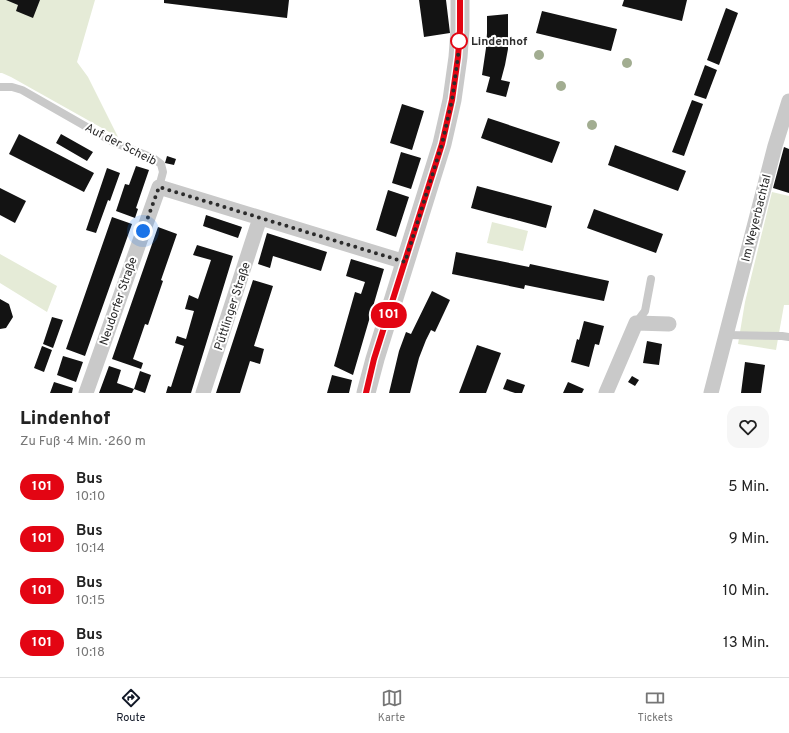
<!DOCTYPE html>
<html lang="de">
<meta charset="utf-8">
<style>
body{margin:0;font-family:Overpass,sans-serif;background:#f6f6f6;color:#222;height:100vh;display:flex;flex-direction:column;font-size:15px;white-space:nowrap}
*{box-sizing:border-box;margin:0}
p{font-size:13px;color:#767676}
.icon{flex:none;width:22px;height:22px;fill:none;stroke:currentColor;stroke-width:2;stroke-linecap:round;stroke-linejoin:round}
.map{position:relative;height:393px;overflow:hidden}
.details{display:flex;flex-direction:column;background:#fff;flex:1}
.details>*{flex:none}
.badge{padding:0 8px;border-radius:13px;font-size:14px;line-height:26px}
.you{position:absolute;width:20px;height:20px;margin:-10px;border:3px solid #fff;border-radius:50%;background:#1a73e8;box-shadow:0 0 0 6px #1a73e833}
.map>.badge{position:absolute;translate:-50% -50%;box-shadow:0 0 0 2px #fff}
.round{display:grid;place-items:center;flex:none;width:42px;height:42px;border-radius:12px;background:#f6f6f6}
.headline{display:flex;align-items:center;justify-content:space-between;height:68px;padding:0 20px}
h1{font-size:19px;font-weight:800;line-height:30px}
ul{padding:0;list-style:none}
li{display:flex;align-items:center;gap:12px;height:52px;padding:0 20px}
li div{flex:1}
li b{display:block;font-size:15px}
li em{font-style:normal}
li .badge{min-width:44px;font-weight:700;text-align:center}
.menu{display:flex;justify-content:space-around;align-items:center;height:56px;border-top:1px solid #e0e0e0;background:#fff;font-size:11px;color:#767676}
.menu a{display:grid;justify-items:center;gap:2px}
.menu .current{color:#111827}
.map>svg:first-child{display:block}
.green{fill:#e5ebd7}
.building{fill:#131313}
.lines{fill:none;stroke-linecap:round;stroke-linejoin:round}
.service{stroke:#c9c9c9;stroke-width:8}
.minor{stroke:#c9c9c9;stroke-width:15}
.tertiary{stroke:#c9c9c9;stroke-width:19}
.tree{fill:#a2ad91}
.line-casing{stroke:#fff;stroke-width:9}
.line{stroke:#e30513;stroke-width:6}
.walk{stroke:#2c2c2c;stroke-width:4;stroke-dasharray:0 7.2}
.stop-dot{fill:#fff;stroke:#e30513;stroke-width:2}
.labels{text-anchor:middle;stroke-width:4;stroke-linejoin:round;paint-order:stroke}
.stop-label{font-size:12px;font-weight:bold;fill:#2c2c2c;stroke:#fff;text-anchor:start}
.street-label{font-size:12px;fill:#2c2c2c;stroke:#fff}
</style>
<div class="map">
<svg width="789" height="393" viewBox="0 0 789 393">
<rect width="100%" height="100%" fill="#fff"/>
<path class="green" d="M0 0H95L77 62 88 77 118 137 11 77 2 73H0Z
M772 192 789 196V305H784L776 350 738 344 745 302Z
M492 222 528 231 523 251 487 243Z
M0 254 57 286 47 312 0 283Z"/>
<path class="building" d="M6 0H40L33 18 16 11 18 5Z
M164 0H289L287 18 164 3Z
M419 0H446L450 33 424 37Z
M624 0H687L682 21 622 6Z
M726 8 738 13 719 65 707 60Z
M542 11 617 29 611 51 536 33Z
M508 14V49L505 65 501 80 510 82 506 97 486 92 490 77 482 75 486 48 487 33V16Z
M705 65 717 70 706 99 694 95Z
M692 100 703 104 684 156 672 152Z
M402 104 424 111 412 150 390 143Z
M488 118 560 142 552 163 481 138Z
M19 134 94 173 84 192 9 154Z
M61 134 93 152 87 161 56 143Z
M615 145 686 171 678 191 608 165Z
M784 147 789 149V193L773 188Z
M401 152 421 158 411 189 392 183Z
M167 156 176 159 174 165 165 163Z
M136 166 149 170 136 208 138 209 135 218 116 211 125 184 129 185Z
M107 168 120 173 110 201 108 200 96 233 86 230Z
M477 186 552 206 546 228 471 208Z
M0 188 26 201 15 223 0 215Z
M388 190 409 197 396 237 376 230Z
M594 209 663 234 656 253 587 228Z
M206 215 242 227 238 238 203 226Z
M112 217 132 224 85 356 66 349Z
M158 227 177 234 161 280 163 281 148 325 145 324 133 359 143 363 141 369 112 359Z
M267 233 327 252 321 271 273 256 270 268 258 264Z
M197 245 233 256 191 393H166L168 386 171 387 184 346 175 343 177 336 186 339 194 311 185 309 189 295 198 299 211 260 193 255Z
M456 252 529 267 530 264 609 281 604 301 525 285 524 289 452 274Z
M351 259 384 269 353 375 334 366 355 292 361 294 365 282 346 276Z
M253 280 273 286 254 346 264 349 260 364 250 361 240 393H216Z
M432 291 450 300 435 332 431 330 426 340 419 358 410 393H389L399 351 406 332 411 334Z
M0 299 9 304 13 317 6 328 0 329Z
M52 317 63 320 53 348 43 344Z
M584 321 604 326 599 345 595 344 589 367 571 362 577 339 579 340Z
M647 341 662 344 659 365 643 363Z
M477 345 501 353 486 393H459Z
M42 346 52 350 44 372 34 368Z
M63 356 83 362 76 382 57 375Z
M745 362 765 365 761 393H741Z
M109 366 121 370 117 383 134 389 132 393H99Z
M140 371 151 375 145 393 134 389Z
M332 375 352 380 349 393H327Z
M632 376 639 380 635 386 628 382Z
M507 379 525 385 522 393H515L503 389Z
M54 382 73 388 72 393H50Z
M568 382 584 389 582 393H563Z"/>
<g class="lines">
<path class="service" d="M0 87H12L22 90 113 142 153 158 161 164 163 172 159 187
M636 323 645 311 651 279
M726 335 782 336 789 337"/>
<path class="minor" d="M86 393 159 187 405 262
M203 393 260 218
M606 393 636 323 669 324
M711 393 726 335 775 146 789 101"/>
<path class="tertiary" d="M366 393 375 359 442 144 452 100 458 57 460 30V0"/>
</g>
<g class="tree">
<circle cx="539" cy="55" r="5"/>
<circle cx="627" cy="63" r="5"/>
<circle cx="561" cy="86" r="5"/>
<circle cx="592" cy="125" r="5"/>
</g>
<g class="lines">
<g class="line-casing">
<path id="line" d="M366 393 374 359 442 144 452 100 458 57 460 30V0"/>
</g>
<use href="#line" class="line"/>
<path class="walk" d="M143 231 159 187 405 262 442 144 452 100 458 57 459 41"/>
</g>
<circle class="stop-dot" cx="459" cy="41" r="8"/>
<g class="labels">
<g class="stop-label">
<text x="471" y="45">Lindenhof</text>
</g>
<g class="street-label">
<text transform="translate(121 144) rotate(27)" y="4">Auf der Scheib</text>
<text transform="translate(756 218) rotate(-76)" y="4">Im Weyerbachtal</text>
<text transform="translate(118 301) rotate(-71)" y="4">Neudorfer Straße</text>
<text transform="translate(232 306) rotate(-72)" y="4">Püttlinger Straße</text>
</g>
</g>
</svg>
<div class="you" style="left:143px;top:231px"></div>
<b class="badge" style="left:389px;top:315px;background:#e30513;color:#fff">101</b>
</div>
<section class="details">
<div class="headline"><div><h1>Lindenhof</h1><p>Zu Fuß · 4 Min. · 260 m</p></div><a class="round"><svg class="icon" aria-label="heart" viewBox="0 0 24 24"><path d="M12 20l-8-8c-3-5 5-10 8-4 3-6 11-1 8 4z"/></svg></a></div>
<ul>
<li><span class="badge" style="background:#e30513;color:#fff">101</span><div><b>Bus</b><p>10:10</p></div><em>5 Min.</em></li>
<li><span class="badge" style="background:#e30513;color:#fff">101</span><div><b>Bus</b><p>10:14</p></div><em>9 Min.</em></li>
<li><span class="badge" style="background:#e30513;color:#fff">101</span><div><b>Bus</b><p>10:15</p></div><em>10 Min.</em></li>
<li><span class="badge" style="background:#e30513;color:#fff">101</span><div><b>Bus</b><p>10:18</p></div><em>13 Min.</em></li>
</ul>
</section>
<nav class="menu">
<a class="current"><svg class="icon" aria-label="directions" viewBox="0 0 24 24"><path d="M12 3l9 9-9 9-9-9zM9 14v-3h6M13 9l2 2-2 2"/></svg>Route</a>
<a><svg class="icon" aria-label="map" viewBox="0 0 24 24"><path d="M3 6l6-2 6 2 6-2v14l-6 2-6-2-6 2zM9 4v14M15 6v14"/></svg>Karte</a>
<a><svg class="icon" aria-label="tickets" viewBox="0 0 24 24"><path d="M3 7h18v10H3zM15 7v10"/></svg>Tickets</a>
</nav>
